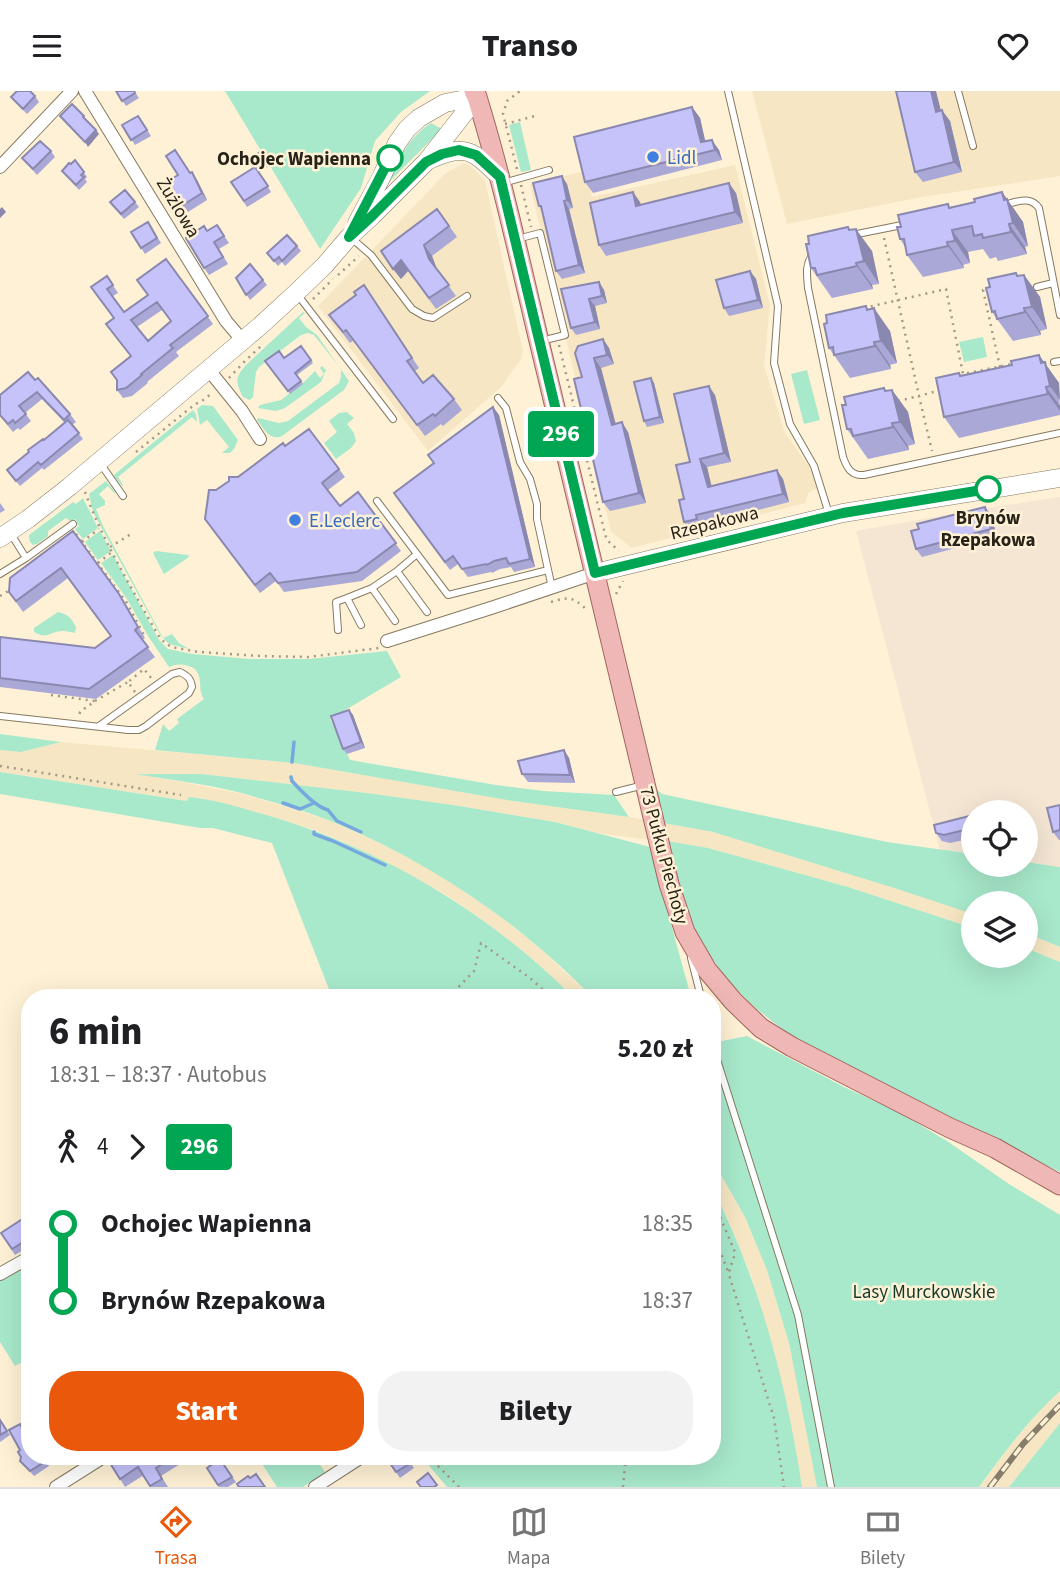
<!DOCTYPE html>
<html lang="pl">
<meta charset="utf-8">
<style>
body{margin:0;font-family:"Source Sans 3",sans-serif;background:#f2f2f2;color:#202124;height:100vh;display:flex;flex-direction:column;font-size:26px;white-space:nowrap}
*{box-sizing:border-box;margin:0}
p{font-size:23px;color:#757577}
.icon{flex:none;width:38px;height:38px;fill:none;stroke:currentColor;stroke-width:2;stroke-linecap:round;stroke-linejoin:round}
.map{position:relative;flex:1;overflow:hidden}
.drawer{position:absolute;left:21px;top:898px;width:700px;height:476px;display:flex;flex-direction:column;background:#fff;border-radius:28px;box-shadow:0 7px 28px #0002}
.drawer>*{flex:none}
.badge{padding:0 14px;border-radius:5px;font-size:24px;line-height:46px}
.tools{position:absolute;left:961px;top:709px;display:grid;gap:14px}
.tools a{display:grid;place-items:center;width:77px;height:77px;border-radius:50%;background:#fff;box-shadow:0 7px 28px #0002;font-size:35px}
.map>.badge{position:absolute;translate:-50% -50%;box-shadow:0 0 0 4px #fff}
.legs{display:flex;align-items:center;gap:10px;height:77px;padding:0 28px;font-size:23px}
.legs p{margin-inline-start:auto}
.head{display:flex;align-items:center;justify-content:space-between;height:119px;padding:0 28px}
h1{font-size:38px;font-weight:800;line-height:52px}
.cta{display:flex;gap:14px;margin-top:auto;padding:14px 28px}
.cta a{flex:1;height:80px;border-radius:28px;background:#ea580c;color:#fff;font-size:28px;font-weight:800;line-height:80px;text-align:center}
.cta a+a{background:#f2f2f2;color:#202124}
ul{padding:0 28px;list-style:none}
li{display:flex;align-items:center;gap:24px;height:77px;font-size:26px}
li i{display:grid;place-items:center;width:10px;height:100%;margin:0 9px;background:currentColor}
li i::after{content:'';width:18px;height:18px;margin:-9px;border:5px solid;border-radius:50%;background:#fff}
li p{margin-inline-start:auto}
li:first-child i{background:linear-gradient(#0000 50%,currentColor 0)}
li:last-child i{background:linear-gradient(currentColor 50%,#0000 0)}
header{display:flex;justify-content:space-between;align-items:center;height:91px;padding:0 28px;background:#fff;font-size:32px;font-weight:800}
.dock{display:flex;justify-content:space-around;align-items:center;height:98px;border-top:2px solid #e0e0e0;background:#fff;font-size:19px;color:#757577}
.dock a{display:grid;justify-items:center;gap:4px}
.dock .current{color:#ea580c}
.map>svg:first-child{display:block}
.built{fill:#f6e6c3}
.industrial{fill:#f4e6d3}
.green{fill:#a8e9cb}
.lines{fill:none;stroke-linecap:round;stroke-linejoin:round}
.stream{stroke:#75a8de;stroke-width:3.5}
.lane-casing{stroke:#857960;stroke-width:8}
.street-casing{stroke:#857960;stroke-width:14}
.secondary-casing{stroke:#857960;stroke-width:19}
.primary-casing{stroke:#a2655f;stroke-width:21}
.path{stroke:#a39a85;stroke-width:2.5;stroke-dasharray:2 5;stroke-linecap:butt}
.lane{stroke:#fff;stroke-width:6}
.street{stroke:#fff;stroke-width:12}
.secondary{stroke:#fff;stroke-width:18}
.primary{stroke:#efb8b6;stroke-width:19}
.rail-casing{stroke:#857c6b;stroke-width:6}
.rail{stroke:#fef1d5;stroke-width:3.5;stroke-dasharray:10;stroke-linecap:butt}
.wall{fill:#a9a8d7;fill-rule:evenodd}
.shaded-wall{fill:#8a88af}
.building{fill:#c5c3fa;stroke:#8a88af;stroke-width:2;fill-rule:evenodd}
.line-1-casing{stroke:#fff;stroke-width:16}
.line-1{stroke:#00a651;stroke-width:10}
.shop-dot{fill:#3f7fe0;stroke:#fef1d5;stroke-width:2.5}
.stop-1-dot{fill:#fff;stroke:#00a651;stroke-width:3.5}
.labels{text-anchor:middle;stroke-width:5;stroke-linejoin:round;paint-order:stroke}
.shop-label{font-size:19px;fill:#366cbe;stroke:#fef1d5;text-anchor:start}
.stop-label{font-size:19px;font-weight:bold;fill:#282319;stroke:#fef1d5;text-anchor:end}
.street-label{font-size:19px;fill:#282319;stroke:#fef1d5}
.park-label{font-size:19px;fill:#143829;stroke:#fef1d5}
</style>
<header><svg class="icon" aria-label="menu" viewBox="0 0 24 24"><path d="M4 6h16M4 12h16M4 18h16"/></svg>Transo<svg class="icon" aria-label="heart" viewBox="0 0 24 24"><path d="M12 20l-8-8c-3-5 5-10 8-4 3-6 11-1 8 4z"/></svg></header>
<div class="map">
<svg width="1060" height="1396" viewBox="0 0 1060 1396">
<rect width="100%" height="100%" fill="#fef1d5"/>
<path class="built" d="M752 0H1060V85L922 106 787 133Z
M464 72 473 77 485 90 523 260 521 268 501 296 428 360 318 215 446 82Z
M735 74 770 214 764 275 785 342 812 380 817 398 809 401 805 412 632 457 611 441 530 93 586 80 592 106Z
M61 651 294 672 507 709 629 726 713 741 891 796 973 823V837L848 796 708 757 598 742 555 731 453 714 367 702 201 683H140L238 702 290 717 336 732 398 761 431 779 490 818 535 853 592 906H573L526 863 483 829 445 803 390 773 340 749 309 737 234 715 199 707 189 706 188 710 0 681V659L21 661Z
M1026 842 1060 856V871L1026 857Z
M712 1068 745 1126 767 1179 789 1252 817 1396H802L782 1293 751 1184 730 1132 712 1096Z
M1060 1300V1332L1009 1396H979L1009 1356 1044 1314Z"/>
<path class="industrial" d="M1060 406V776L1026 771V721H973V763L940 759 856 440 974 419Z"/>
<path class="green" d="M225 0H430L401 21 375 50 361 97 320 158Z
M520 31 531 79 521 81 509 34Z
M431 32 442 38 388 92V90C399 68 409 46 431 32Z
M303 221 305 222 299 227 306 236 317 244 349 290 344 299 282 345C269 350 264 338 257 329L258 327 279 332 288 330 339 292 341 286V278L314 244 308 242 301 244 259 276 256 281 253 306 250 309 243 306C235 290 235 287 246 274Z
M983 246 987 266 964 271 959 251Z
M322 275 326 279 321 291 285 317 276 320 258 317 260 314 281 309 304 291 315 280 320 287 324 283 320 277Z
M807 279 820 329 804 333 791 283Z
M202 314 213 315 238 349 234 358 230 362H222L229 356 207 329 200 334 197 318Z
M193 319 196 323 197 331 192 326 118 386 123 394 122 395 114 385 115 383Z
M347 321 354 327 347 333 354 342 356 350 351 357 336 368 324 352 337 341 329 330 339 322Z
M106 390 115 401 114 402 108 395 99 403 105 410V414L96 418 103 435 163 547 172 543 179 552 189 558 169 553 161 545 93 421 89 403Z
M83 407 98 437 83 448 75 438 79 435 75 428 70 430 66 427 48 440V445L37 453 33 454C29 451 29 448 29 444L73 411 76 413Z
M100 440 111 460 98 469 85 451Z
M156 460 188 464 189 466 164 483 153 462Z
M113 464 159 549 168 558 192 563 249 568H309L387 560 401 586 330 628 350 669 496 694 543 700 614 704 629 726 507 709 294 672 155 659 163 633 169 640 179 632 177 628 204 608C197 598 204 590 195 578 186 573 179 572 169 576L148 545 127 508 101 472Z
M58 521C68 523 72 528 76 536L75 542C71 541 67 540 63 540 50 540 48 549 34 541V537Z
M0 643 61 651 21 661 0 659Z
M0 681 187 710 189 706C218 709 245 718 273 726 386 760 489 822 573 906H332L272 752 213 737H200L0 703Z
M136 683H201L367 702 453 714 555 731 650 756 691 906H592C520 832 433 773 338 733 307 720 273 711 241 702 206 693 171 689 136 683Z
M655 697 662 703 887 751 973 763V774H1026V771L1060 776V856L1026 842V812H973V823L891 796 713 741 663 732Z
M667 750 708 757 848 796 973 837V864H1026V857L1060 871V1081C1012 1058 964 1034 916 1011 844 975 764 941 716 873 703 854 691 834 683 812 676 792 672 771 667 750Z
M747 945 844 996 900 1022 947 1050 1009 1093 1060 1124V1300C1029 1328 1004 1362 979 1396H817L789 1252 767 1179 745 1126 712 1068V952Z
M712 1096C760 1190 786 1292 802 1396H447L421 1365H712Z
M30 1166V1267L15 1275 0 1251V1183Z
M1060 1332V1396H1009Z
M257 1365H314L325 1381 303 1396H277Z"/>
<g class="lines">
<path class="stream" d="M292 671 294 651
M291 686 292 690C301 700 316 716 328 719L337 730 361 741
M283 712 300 718 314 712
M314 741V743L333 750 385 774"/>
<g class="lane-casing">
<path id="lane" d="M728 0 778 215 774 272 790 333 814 375 829 423
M958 0 973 55
M503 92 549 79
M1003 114C1017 111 1030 104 1039 117L1060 224
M852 144 907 133
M350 146 371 164 412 218 424 225 433 227 467 205
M517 148 540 142 565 244 541 250
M812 164C805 175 807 184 808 197L843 366C847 377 851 385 864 384L1060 342
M1037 196 1053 192
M297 203 393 328
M1054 271 1060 270
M498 307 506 317 520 371 530 388 537 413V428L552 497
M100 372 123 405
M377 410 448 504 548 479
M11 443 26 467 73 433
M417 463 397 480 427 521
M0 483 26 467
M395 530 372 497 397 480
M361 534 347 507 372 497
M338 539 336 511 347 507
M0 625 128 639H139L146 635 189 602 192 596C191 588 188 585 180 581L172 583 99 635
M616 701 644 694
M691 867 701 906
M712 953 798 1224 831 1396"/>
</g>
<g class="street-casing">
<path id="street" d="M85 0 226 230 242 249
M0 76 72 0
M208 278 242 320 260 348
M387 550 494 516 595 482
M0 1183 30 1166
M56 1396 105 1365
M315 1396 363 1365"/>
</g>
<g class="secondary-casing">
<path id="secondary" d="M429 69C465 52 473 59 500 86
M357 132 381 87 397 52 407 38 419 27 445 12 477 6
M0 447 28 428 69 396 260 235 296 202 325 174 349 146 372 125 426 71 477 6
M595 482 843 422 1060 387"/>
</g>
<g class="primary-casing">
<path id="primary" d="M474 0 477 6C505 97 524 190 547 283 587 453 628 623 669 793L685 841 707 879 733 910 761 937 792 956 950 1037 995 1057 1060 1094"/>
</g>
<path class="path" d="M505 33 535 25
M517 78 503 23 507 10 520 0
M521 94 531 136
M884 147 919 305 941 299
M338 184 359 165
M990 198 983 199 1000 276
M313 208 333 188
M864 217 946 198 963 283 1012 273
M559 254 605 443 607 449 619 460
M229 287 244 271 261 255
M898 310 919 305 932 360
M136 361 194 314 205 308 213 301
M85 401C103 450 132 498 158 544L163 550 171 556 199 561 260 565 308 566 379 557
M76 443 127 512 145 546
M82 451 99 438
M110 456 131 443
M98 472 112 461
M616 503 623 490
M0 505 10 499
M551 511C568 506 572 505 586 518
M135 601 128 591 144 578 152 588
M51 604 95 610 80 621 79 627
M95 610 128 591
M0 675 181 704
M449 906 474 880 481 852 530 887 551 906
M712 1107 735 1161C734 1169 729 1176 729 1184L774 1327 784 1396
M712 1138 728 1181
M428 1365 459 1396
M623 1396 626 1365"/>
<use href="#lane" class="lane"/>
<use href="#street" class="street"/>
<use href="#secondary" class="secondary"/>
<use href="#primary" class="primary"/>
<g class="rail-casing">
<path id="rail" d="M990 1396 1023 1353 1060 1314"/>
</g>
<use href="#rail" class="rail"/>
</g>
<path class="wall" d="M116 0H134L139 7 126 15Z
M35 5 39 11 27 23 11 6Z
M692 16 700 27 705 50 719 59 722 69 593 102 585 91Z
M941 20 950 30 962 81 923 91 915 81Z
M138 25 151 45 135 54 122 34Z
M51 60 55 66 37 84 22 67Z
M260 61 269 75 259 81 271 101 247 116 231 91 255 76Z
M75 69 87 86 85 88 87 91 79 99 62 80Z
M190 82 197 89 207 109 188 121 186 118 180 122 175 115 173 116 168 109Z
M567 93 573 117 569 118 585 182 562 188 556 180 542 119 539 115Z
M633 101 641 114 736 102 743 132 606 165 599 154Z
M1002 101 1023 131 1028 155 1025 156 1027 163 998 170 996 166 990 168 983 158 968 161 970 172 963 174 964 177 923 186 907 164 906 157 900 148 901 136 950 116 975 111Z
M110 111H135L139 116 124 128Z
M437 118 457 146 432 165 436 177 456 205 436 218 408 180 401 188 381 160Z
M148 131 161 152 145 163 131 141Z
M217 134 229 152 219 158 228 173 209 184 204 177 208 140Z
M848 136 872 160 879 193 872 194 873 198 832 207 811 177 809 153Z
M297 155 301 160 285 175 282 171 278 175 267 162Z
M166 168 213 233 176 261 179 265 147 291 148 292 132 305 123 307 117 299 130 265 114 227 91 196 107 185 118 202 113 205 124 221 148 204ZM162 219 171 230 148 250 137 236Z
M750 180 756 188 763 217 729 225 724 217Z
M1016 182 1018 185 1024 184 1040 206 1047 238 1040 240 1041 244 1013 250 992 221 990 196Z
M236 187 263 189 267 194 250 209Z
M599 191 604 199 607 212 595 215 600 238 576 244 571 237Z
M364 194 419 277 415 280 423 292 454 308 462 319 443 335 441 333 425 345 354 249 350 252 329 224 356 204Z
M868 219 890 240 897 272 890 274 891 278 850 287 829 257Z
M603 248 609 257 614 273 601 277 616 333 628 341 646 412 610 420 603 411 582 286Z
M301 255 313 272 297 284 303 293 290 303 265 270 284 267Z
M1039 264 1059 292 1060 324 959 347 944 326 961 285 1012 274Z
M651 287 654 292 664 332 647 336 644 330Z
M35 289 70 323 76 331 72 334 83 348 44 379 42 377 20 395 7 379 65 332 42 308 25 322 31 330 20 339 18 337 13 341 0 325V304Z
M892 299 908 321 915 353 908 355 909 359 868 368 847 338 886 300Z
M715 304 731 371 707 376 711 396 783 388 789 411 703 433 704 436 690 440 684 431 690 371Z
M493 316 499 324 535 476 514 481 511 476 500 478 492 482 491 481 468 486 458 473 450 479 394 402 433 372Z
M309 338 345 386 328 399 340 415 358 401 401 460 362 490 284 501 276 490 260 502 205 428 216 399 285 355Z
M0 412 5 419 0 422Z
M991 424 997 446 922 466 916 458Z
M73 440 126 514 145 547 142 549 155 566 96 608 0 596V546L95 557 111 545 68 487 23 521 9 501Z
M349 619 353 624 365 657 347 663 343 658Z
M564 659 569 667 575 692 528 691 522 683Z
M1060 714V749H1059L1053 741Z
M973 724V747L950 752 942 750 936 742Z
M30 1123V1147L28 1148 30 1151V1155L15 1164 1 1142Z
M0 1328 10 1344 0 1351Z
M20 1333 23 1338 30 1365H48L45 1367 49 1375 34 1385 20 1370 21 1366Z
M122 1365H193L161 1385 168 1396H151L144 1384 125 1396 110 1372Z
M385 1365H406L414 1377 400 1387Z
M220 1368 236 1391 228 1396H219L207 1377Z"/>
<path class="shaded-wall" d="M931 0H936L944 32 936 21Z
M692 16 700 27 708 62 701 51Z
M942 19 950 30 962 81 954 71Z
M96 39 99 43 88 56 85 51Z
M712 49 719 59 722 69 715 59Z
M192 81 197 89 207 109 202 102Z
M562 85 567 93 573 117 567 109Z
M729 92 736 102 743 132 735 121Z
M633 101 640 111 644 125 636 115Z
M1002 101 1023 131 1028 155 1013 132 1004 109Z
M564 110 569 118 585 182 579 174Z
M2 116 6 121 0 127V118Z
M1009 133 1025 156 1027 163 1011 141Z
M848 136 860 152 856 138 872 160 879 193 864 170Z
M952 139 968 161 970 172 955 150Z
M947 151 963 174 964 177 948 155Z
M424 154 432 165 437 178 429 168Z
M401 169 408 180 401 188 393 178Z
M856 172 872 194 873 198 857 175Z
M750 180 756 188 763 217 758 209Z
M1016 182 1028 199 1024 184 1040 206 1047 238 1032 216Z
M599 191 604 199 607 212 602 205Z
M589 208 595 215 600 238 595 231Z
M866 215 877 231 874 217 890 240 897 272 881 250Z
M1024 217 1040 240 1041 244 1025 221Z
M603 248 609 257 614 273 607 264Z
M874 251 890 274 891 278 875 255Z
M1039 264 1059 292 1060 309 1050 295Z
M594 267 601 277 618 343 612 334Z
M651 287 654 292 664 332 660 326Z
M709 295 715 304 731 371 724 362Z
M1046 296 1060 315V320L1048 303Z
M884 297 896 313 892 299 908 321 915 353 900 331Z
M493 316 499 324 535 476 530 468Z
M622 331 628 341 646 412 639 402Z
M892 332 908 355 909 359 893 336Z
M700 368 707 376 714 405 708 396Z
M777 379 783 388 789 411 783 403Z
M985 416 991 424 997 446 991 438Z
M349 619 353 624 365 657 361 651Z
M564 659 569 667 575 692 570 684Z"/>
<path class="building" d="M17 0H30L35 5 23 18 11 6Z
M116 0H134L135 2 122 10Z
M896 0H931L936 21 942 19 954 71 915 81Z
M72 13 84 25 83 26 96 39 85 51 60 25Z
M692 16 701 51 712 49 715 59 585 91 574 46Z
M138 25 147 39 131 49 122 34Z
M40 50 51 60 33 78 22 67Z
M175 59 190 82 192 81 202 102 183 114 181 111 175 115 170 108 168 109 160 95 178 84 166 65Z
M260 61 267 73 257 79 250 68Z
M75 69 84 81 81 84 84 86 76 94 62 80 69 72 71 73Z
M255 76 268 95 244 110 231 91Z
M562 85 567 109 564 110 579 174 556 180 541 115H539L533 92Z
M729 92 735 121 599 154 590 112 633 101 636 115Z
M125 99 135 111 121 123 110 111Z
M1002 101 1004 109 1007 108 1013 132 1009 133 1011 141 983 147 982 143 974 145 972 135 952 139 955 150 947 151 948 155 907 164 904 148H900L897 136H901L898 124 948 113 949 117 975 111 974 108Z
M437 118 449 135 424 154 429 168 449 194 429 207 401 169 393 178 381 160Z
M148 131 157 147 141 157 131 141Z
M217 134 224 145 214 151 223 166 204 177 186 147 204 135 207 140Z
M848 136 849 139 856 138 864 170 856 172 857 175 817 184 815 177H811L806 153H809L808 145Z
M287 144 297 155 282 170 279 166 274 170 267 162Z
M166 168 208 225 170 254 173 257 141 283 142 284 126 297 117 299V289L111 281 131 265 106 233 114 227 91 196 107 185 113 194 107 198 124 221 148 204 137 189ZM157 211 171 230 148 250 131 229Z
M250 173 263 189 246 204 236 187Z
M750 180 758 209 724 217 716 189Z
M1016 182 1017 185 1024 184 1032 216 1024 217 1025 221 997 228 995 220 992 221 986 197 990 196 988 188Z
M599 191 602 205 589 208 595 231 571 237 561 198Z
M364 194 412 267 407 270 423 292 433 284 454 308 435 325 433 323 417 334 346 239 343 241 329 224 356 204 354 201Z
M866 215 867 219 874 217 881 250 874 251 875 255 834 264 833 256 829 257 824 233 827 232 826 224Z
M603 248 607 264 594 267 612 334 622 331 639 402 603 411 574 288 582 286 575 262 578 255Z
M301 255 311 269 295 282 301 290 288 300 265 270 279 260 284 267Z
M1039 264 1041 272 1045 271 1050 295 1046 296 1048 303 944 326 936 287 959 282 960 285 1012 274 1011 270Z
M28 281 35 289 38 287 70 323 64 329 37 301 19 315 26 323 15 332 13 329 8 333 0 324V304Z
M651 287 660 326 644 330 634 291Z
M709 295 724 362 700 368 708 396 777 379 783 403 696 424 697 428 684 431 679 409 684 408 676 374 690 371 674 303Z
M884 297 885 300 892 299 900 331 892 332 893 336 853 345 851 338H847L842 314H846L844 306Z
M493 316 530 468 509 473 506 467 494 470 487 474 486 473 462 478 453 465 445 471 394 402 434 372 428 364Z
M68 329 79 342 41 374 38 371 16 390 7 379 29 361 28 359 43 348 44 349Z
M309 338 339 378 322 392 340 415 358 401 396 452 357 481 278 492 270 482 255 494 205 428 209 399H216L229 390V386H238L283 352 285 355Z
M985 416 991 438 916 458 911 440 919 438 917 433Z
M73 440 119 503 138 536 135 539 148 556 89 598 0 587V546L95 557 111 545 61 477 16 510 9 501 10 487Z
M349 619 361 651 343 658 331 625Z
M564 659 570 684 522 683 518 670Z
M1060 714V739L1053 741 1047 717Z
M973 724V737L944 744 936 742 934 734Z
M30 1107V1123L23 1113Z
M30 1123V1139L24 1143 28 1148 12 1158 1 1142Z
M0 1329 7 1340 0 1344Z
M20 1333 30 1352V1365H43L46 1370 30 1380 20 1370 21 1366 18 1361 20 1359 9 1339Z
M122 1365H174L156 1377 162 1388 150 1395 138 1376 120 1388 110 1372Z
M385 1365H406L411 1372 396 1381Z
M220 1368 232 1386 218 1394 207 1377Z
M428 1382 437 1394 434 1396H421L417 1391Z
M256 1383 265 1396H239L237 1393 248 1385 250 1387Z"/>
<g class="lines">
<g class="line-1-casing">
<path id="line-1" d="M390 67 349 146 372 125 426 71 442 63 459 59 476 64 500 86 595 482 843 422 988 398"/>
</g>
<use href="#line-1" class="line-1"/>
</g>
<g class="shop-dot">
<circle cx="653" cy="66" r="7"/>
<circle cx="295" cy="429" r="7"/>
</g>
<g class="stop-1-dot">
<circle cx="390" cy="67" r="12"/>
<circle cx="988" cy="398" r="12"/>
</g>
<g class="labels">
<g class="shop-label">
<text x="667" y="73">Lidl</text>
<text x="309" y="436">E.Leclerc</text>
</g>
<g class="stop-label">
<text x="371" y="74">Ochojec Wapienna</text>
<text x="988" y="433" text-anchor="middle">Brynów<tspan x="988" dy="22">Rzepakowa</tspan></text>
</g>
<g class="street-label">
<text transform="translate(179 116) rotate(59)" y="7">Żużlowa</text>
<text transform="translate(714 431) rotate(-14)" y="7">Rzepakowa</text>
<text transform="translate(665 764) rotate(75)" y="7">73 Pułku Piechoty</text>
</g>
<g class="park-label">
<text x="924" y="1207">Lasy Murckowskie</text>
</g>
</g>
</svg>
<div class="tools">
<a><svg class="icon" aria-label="locate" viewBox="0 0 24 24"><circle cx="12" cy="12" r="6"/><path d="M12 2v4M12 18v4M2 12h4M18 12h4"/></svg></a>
<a><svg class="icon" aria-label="layers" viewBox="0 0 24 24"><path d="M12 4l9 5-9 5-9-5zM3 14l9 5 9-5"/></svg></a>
</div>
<b class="badge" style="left:561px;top:343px;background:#00a651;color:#fff">296</b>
<section class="drawer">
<div class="head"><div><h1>6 min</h1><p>18:31 – 18:37 · Autobus</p></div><b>5.20 zł</b></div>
<div class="legs"><svg class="icon" aria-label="walk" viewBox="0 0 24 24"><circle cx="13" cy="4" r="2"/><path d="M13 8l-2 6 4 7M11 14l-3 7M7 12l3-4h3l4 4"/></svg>4<svg class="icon" aria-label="forward" viewBox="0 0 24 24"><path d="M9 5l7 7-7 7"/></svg><b class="badge" style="background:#00a651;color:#fff">296</b></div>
<ul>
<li><i style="color:#00a651"></i><b>Ochojec Wapienna</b><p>18:35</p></li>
<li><i style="color:#00a651"></i><b>Brynów Rzepakowa</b><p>18:37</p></li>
</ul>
<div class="cta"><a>Start</a><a>Bilety</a></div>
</section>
</div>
<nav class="dock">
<a class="current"><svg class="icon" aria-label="directions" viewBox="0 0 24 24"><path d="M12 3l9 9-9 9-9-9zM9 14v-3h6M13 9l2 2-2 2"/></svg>Trasa</a>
<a><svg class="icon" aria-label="map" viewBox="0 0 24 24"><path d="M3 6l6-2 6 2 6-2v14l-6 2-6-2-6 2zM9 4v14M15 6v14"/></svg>Mapa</a>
<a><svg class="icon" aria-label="tickets" viewBox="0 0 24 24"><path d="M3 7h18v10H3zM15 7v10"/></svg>Bilety</a>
</nav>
